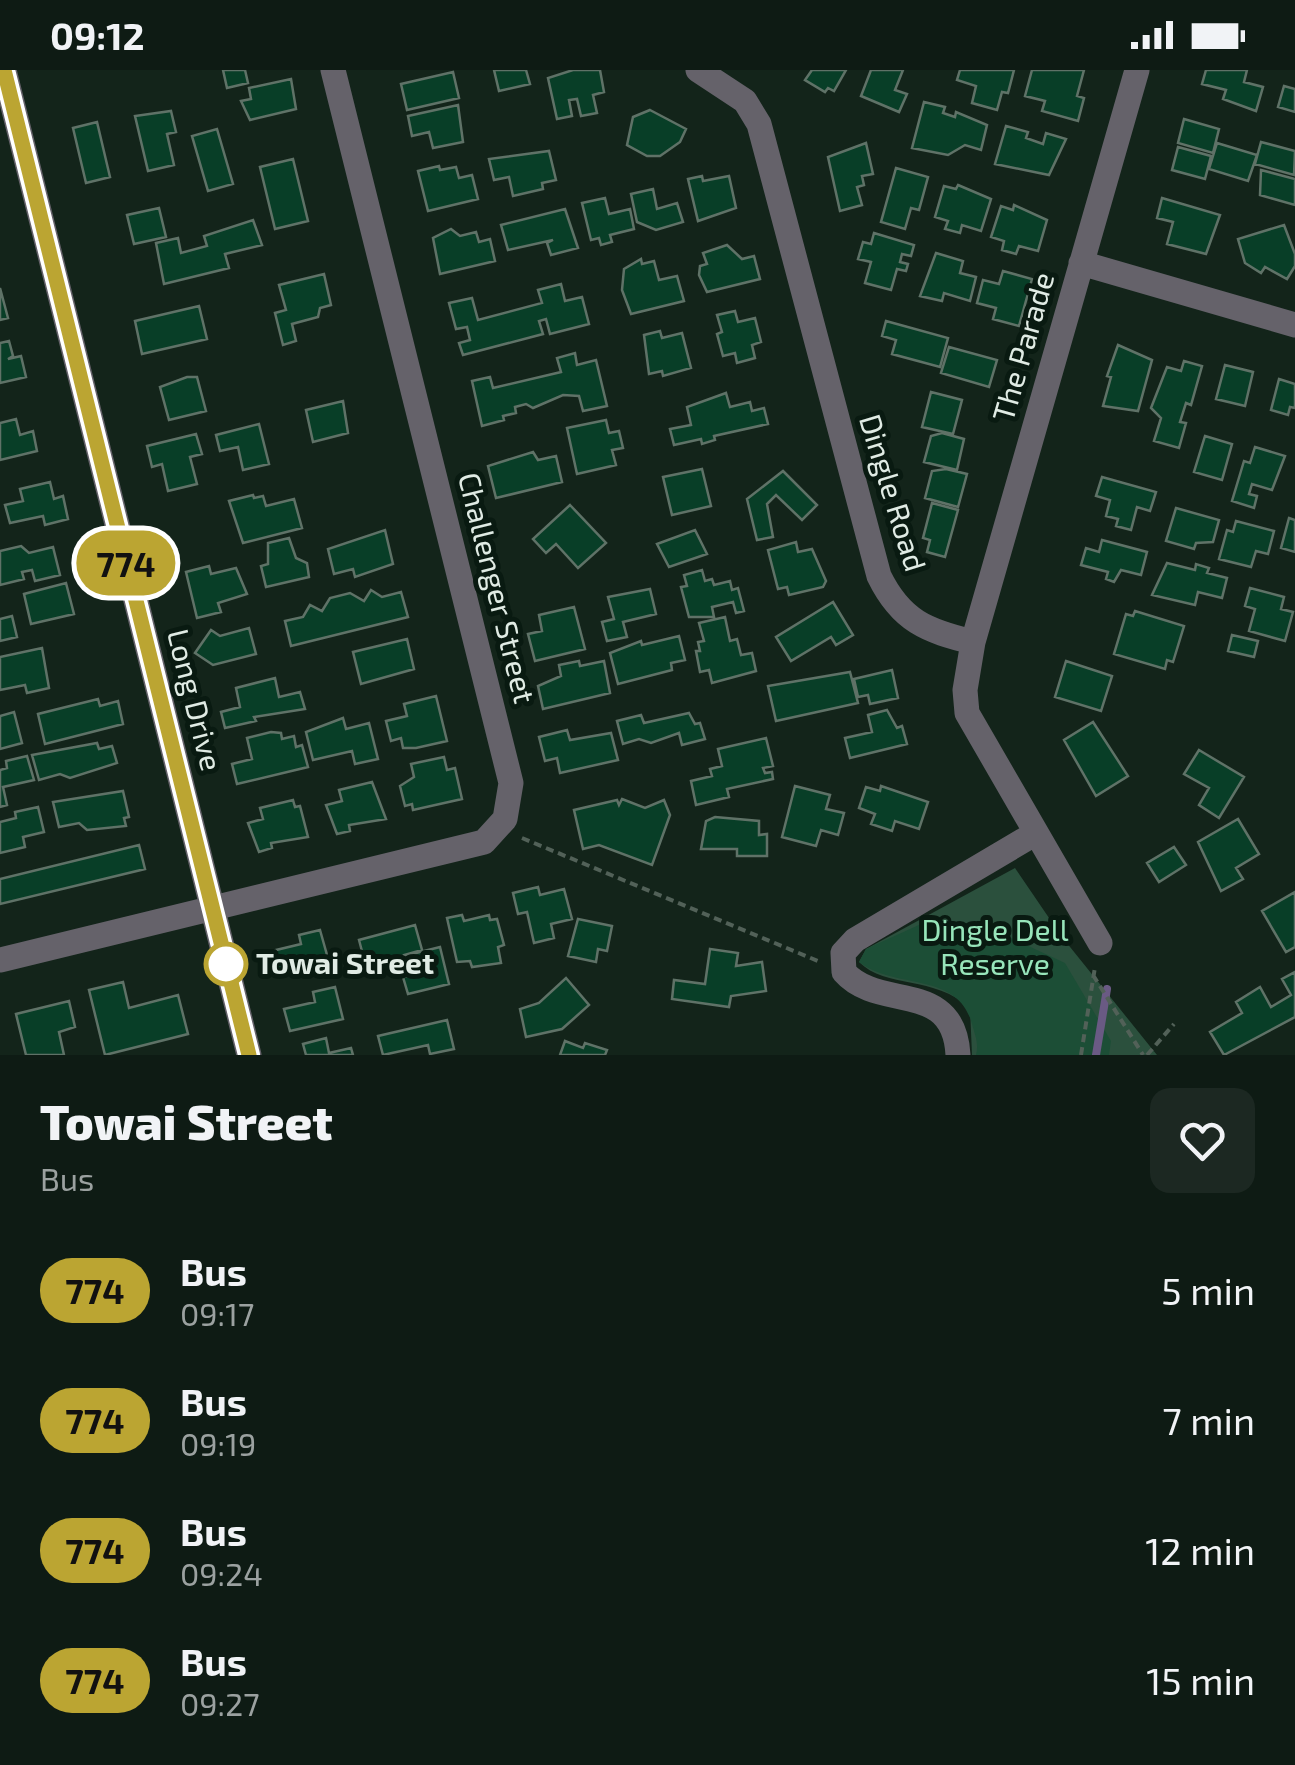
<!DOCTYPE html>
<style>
body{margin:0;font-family:"Exo 2",sans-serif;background:#1c2822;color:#f1f3f6;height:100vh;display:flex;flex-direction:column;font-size:38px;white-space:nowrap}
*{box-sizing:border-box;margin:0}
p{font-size:32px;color:#9ba1a0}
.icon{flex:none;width:55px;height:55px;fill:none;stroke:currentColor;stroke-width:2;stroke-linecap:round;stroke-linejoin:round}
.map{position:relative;height:985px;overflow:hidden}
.panel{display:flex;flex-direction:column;background:#0e1b14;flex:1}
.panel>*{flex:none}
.badge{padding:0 20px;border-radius:32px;font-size:35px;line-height:65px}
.map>.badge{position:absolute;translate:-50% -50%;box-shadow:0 0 0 5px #fff}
.round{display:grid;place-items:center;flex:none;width:105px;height:105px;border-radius:20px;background:#1c2822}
.summary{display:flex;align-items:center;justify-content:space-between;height:170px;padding:0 40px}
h1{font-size:48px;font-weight:800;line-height:75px}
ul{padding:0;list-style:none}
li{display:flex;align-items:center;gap:30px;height:130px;padding:0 40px}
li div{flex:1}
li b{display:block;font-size:38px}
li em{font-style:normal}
li .badge{min-width:110px;font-weight:700;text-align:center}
.status{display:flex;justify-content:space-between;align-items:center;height:70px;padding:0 50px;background:#0e1b14;direction:ltr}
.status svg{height:28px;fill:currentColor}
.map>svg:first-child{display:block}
.green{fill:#2b503d}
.forest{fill:#1c4e36}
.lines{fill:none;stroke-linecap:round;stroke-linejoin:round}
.stream{stroke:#6a5a84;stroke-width:8}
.building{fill:#083e27;stroke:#5f7267;stroke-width:2.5}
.path{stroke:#526158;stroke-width:4;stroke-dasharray:8 5;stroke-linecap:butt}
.minor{stroke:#65626a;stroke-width:25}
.line-casing{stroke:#fff;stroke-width:22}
.line{stroke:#bba532;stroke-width:15}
.stop-dot{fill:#fff;stroke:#bba532;stroke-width:5}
.labels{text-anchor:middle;stroke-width:10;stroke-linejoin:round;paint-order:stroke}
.street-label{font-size:30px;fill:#e0ebe4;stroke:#091a11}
.park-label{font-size:30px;fill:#97e5ba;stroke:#091a11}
.stop-label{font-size:30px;font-weight:bold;fill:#e0ebe4;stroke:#091a11;text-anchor:start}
</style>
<div class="status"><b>09:12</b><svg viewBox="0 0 49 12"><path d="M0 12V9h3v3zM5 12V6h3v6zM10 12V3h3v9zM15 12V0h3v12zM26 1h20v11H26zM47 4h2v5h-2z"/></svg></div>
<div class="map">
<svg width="1295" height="985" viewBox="0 0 1295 985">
<rect width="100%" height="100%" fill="#13241a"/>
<path class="green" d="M1015 798 1062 867 1157 985H972L970 938C934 905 886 919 859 892L866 879Z"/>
<path class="forest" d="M921 854 994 860 1065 893 1111 971 1109 985H976C979 974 975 965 972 954 958 901 895 920 859 892L866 879Z"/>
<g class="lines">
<path class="stream" d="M1096 985 1107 919"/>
</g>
<path class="building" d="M223 0H245L248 13 227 18Z
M494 0H526L530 14 499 21Z
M573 0H600L604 22 593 25 597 43 581 46 577 29 569 30 572 46 557 49 548 8Z
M812 0H846L834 21 828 18 825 22 805 10Z
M871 0H903L895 20 907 24 899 42 861 26Z
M960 0H1014L1008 23 1002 22 997 40 972 33 976 16 957 10Z
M1032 0H1084L1077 26 1084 28 1078 51 1042 41 1045 31 1025 26Z
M1206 0H1247L1244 12 1263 17 1256 41 1223 29 1226 20 1202 14Z
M453 2 459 28 407 40 401 14Z
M291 9 296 39 250 50 241 31 251 29 249 18Z
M1284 16 1295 19V42L1278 37Z
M924 32 945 37 943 43 955 47 956 42 987 55 981 80 965 75 948 85 912 78Z
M458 35 463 72 433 78 429 62 412 66 408 46Z
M650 40 686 59 680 72 660 86H647L627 75 633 47Z
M171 41 176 62 167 64 174 95 148 101 135 46Z
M1184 49 1219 59 1213 83 1178 73Z
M97 52 110 107 86 113 73 58Z
M1006 56 1028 62 1026 68 1043 74 1046 63 1066 69 1049 105 995 94Z
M217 59 233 114 208 121 192 66Z
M1261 72 1295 81 1294 105 1255 94Z
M866 73 873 104 862 106 864 115 857 117 862 135 840 141 828 87Z
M1217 73 1257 85 1248 111 1209 99Z
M1178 77 1211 86 1205 109 1172 100Z
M549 81 556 110 542 113 543 119 513 126 509 107 494 110 489 89Z
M293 89 308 151 275 159 260 97Z
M439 96 440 100 456 97 459 108 472 105 478 129 428 141 418 101Z
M896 98 928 107 919 140 911 138 905 159 881 152Z
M1261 100 1295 109V135L1260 125Z
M702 106 703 111 729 106 736 138 698 151 688 109Z
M958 115 991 129 981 161 962 155 960 163 945 159 948 151 935 147 944 116 956 119Z
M653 119 657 139 677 133 683 152 656 160 637 152 631 124Z
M605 128 609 144 630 139 634 159 610 165 612 172 601 175 599 168 591 170 582 133Z
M1162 128 1220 145 1206 184 1167 174 1173 152 1157 148Z
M1014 135 1047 150 1038 181 1019 176 1016 184 1002 180 1004 171 991 167 1001 136 1013 140Z
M159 138 166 167 134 174 127 145Z
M565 139 578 178 551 185 547 173 553 170 508 180 501 155Z
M253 150 262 175 225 184 229 198 164 214 156 173 178 168 181 183 207 176 204 166Z
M1284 155 1295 184V196L1287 209 1265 197 1261 203 1245 193 1238 169Z
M451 159 460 166 476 162 479 172 490 169 495 191 440 204 433 168Z
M874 163 914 175 911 186 902 184 900 192 908 194 906 201 897 199 891 220 865 213 871 192 858 189 863 172 871 174Z
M727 175 742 189 754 186 760 209 707 222 699 205 700 196 707 194 703 183Z
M936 183 963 191 960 203 976 207 970 231 944 223 942 231 920 226Z
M641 189 642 194 654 191 659 210 677 206 684 231 631 244 622 220 624 199Z
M1003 201 1032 209 1019 256 993 249 996 238 977 233 983 210 999 214Z
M324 204 331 235 320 238 318 247 292 254 296 271 283 275 275 243 286 240 279 215Z
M561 214 565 231 582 227 589 254 550 264 546 249 539 251 543 264 463 285 459 273 470 270 467 257 456 259 449 233 472 228 478 250 542 233 538 220Z
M0 218 8 248 0 250Z
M199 236 207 269 142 284 135 251Z
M735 241 738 252 755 248 761 272 752 275 755 288 737 293 735 283 723 286 717 264 722 262 717 245Z
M886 251 948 268 940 297 892 284 896 270 882 266Z
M660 261 662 268 682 263 691 298 663 306 662 301 649 304 644 265Z
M9 271 13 286 8 289 21 286 26 307 0 313V273Z
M1118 275 1152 290 1138 341 1103 336 1111 307 1107 306Z
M949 277 997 290 989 317 941 303Z
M575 283 577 295 596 290 607 336 583 341 579 326 563 325 533 338 526 334 515 337 516 343 503 346 504 350 482 356 472 311 490 307 493 318 561 302 557 288Z
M1184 291 1202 296 1191 335 1186 333 1180 352 1186 353 1179 378 1154 371 1161 348 1151 338 1167 297 1181 301Z
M1225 295 1253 302 1245 336 1216 329Z
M187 307H197L206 341 169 350 160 317Z
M1279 309 1295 314V338L1290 337 1288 345 1271 340Z
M931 322 962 330 953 364 922 357Z
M726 323 730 337 750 332 752 341 764 338 768 354 714 366 715 370 702 374 701 369 674 375 670 359 691 355 687 337Z
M343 331 348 363 313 372 306 340Z
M16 349 20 365 33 361 37 381 0 390V353Z
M606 350 609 363 619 361 623 378 612 380 616 395 577 404 567 358Z
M259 354 269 394 243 400 238 377 220 381 216 365Z
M942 363 964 369 957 400 924 392 931 366Z
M196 364 202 384 190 387 197 414 168 421 162 394 152 397 147 376Z
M1205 366 1232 374 1222 410 1194 402Z
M1255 377 1285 386 1272 420 1252 414 1249 424 1257 426 1254 438 1232 431 1244 391 1250 393Z
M533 382 538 390 556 386 562 412 496 428 488 396Z
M702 399 711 436 672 445 663 407Z
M946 399 967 404 958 437 925 428 932 401Z
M783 401 817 435 802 450 776 425 767 434 773 467 757 470 747 429Z
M1102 407 1156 422 1150 441 1137 437 1131 460 1116 456 1118 449 1106 446 1110 430 1096 426Z
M50 412 54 429 63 426 68 449 45 455 43 446 10 453 5 435 23 431 20 419Z
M253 425 254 428 263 426 266 436 294 429 302 458 243 473 229 431Z
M932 433 958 440 945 487 927 482 930 470 923 468Z
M570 435 606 473 578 498 556 474 546 483 533 469Z
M1176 438 1219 450 1213 472 1196 473 1194 479 1166 471Z
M1289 448 1295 450V482L1281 478Z
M1236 451 1274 461 1268 484 1256 481 1251 497 1219 489 1227 460 1233 462Z
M385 460 393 494 355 507 353 499 334 504 328 479Z
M695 460 707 484 669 497 657 474Z
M289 468 296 488 307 493 309 507 266 517 261 496 268 494V473Z
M1102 470 1147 482 1141 505 1121 500 1114 512 1106 509 1108 502 1081 495 1086 478 1099 482Z
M796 472 798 482 812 479 826 511 823 517 789 525 787 517 778 519 768 480Z
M21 476 29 483 53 477 60 505 35 511 32 500 22 502 24 509 0 515V481Z
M1167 493 1195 500 1196 494 1209 498 1207 503 1227 508 1222 528 1198 522 1195 535 1152 525Z
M209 496 211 504 236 498 247 524 218 533 221 542 197 548 186 502Z
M702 500 705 511 712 509 714 515 730 511 732 520 738 518 744 541 736 543 733 532 712 537 714 547H689L681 517 687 516 684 505Z
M66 513 74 544 31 554 24 524Z
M1250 518 1284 527 1281 539 1293 542 1285 571 1249 561 1255 539 1245 536Z
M650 519 656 544 623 552 627 567 607 571 602 552 614 549 608 527Z
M371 520 382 527 401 522 408 547 291 576 285 551 303 547 310 535 322 541 330 528 350 523 364 531Z
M833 532 853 565 836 575 831 567 791 591 776 567Z
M574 537 585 579 535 591 528 564 542 561 539 545Z
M1135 541 1184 556 1173 592 1167 590 1165 599 1114 584 1126 544 1133 546Z
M12 546 17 567 0 571V549Z
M725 547 730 571 737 569 741 585 752 583 756 601 712 613 709 600 700 602 696 581H700L698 572 704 571 699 553Z
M249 558 256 584 213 595 195 583 211 560 220 566Z
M1232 565 1258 571 1254 587 1228 581Z
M679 566 685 590 671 593 672 600 618 614 610 583 641 571 642 575Z
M407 569 414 599 361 614 353 582Z
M42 578 49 618 27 623 25 615 0 620V587Z
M579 591 580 596 604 591 610 623 543 639 538 616 561 606 559 595Z
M1066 591 1112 606 1101 641 1055 627Z
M892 600 898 628 870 634 868 625 858 627 854 609Z
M850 602 858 633 776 651 768 616Z
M275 608 279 627 300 622 305 639 254 647 256 651 225 658 221 642 240 637 236 618Z
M436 626 447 671 416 678H403L401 668 391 671 386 651 407 646 404 634Z
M98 629 100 636 118 631 123 654 45 674 38 644Z
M887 640 897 658 902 656 907 674 850 688 845 668 872 662 868 645Z
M14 642 22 673 0 679V646Z
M689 643 695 654 700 653 705 669 682 675 679 663 651 673 639 669 623 674 617 651 641 645 644 653Z
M343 648 346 659 369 653 378 689 355 694 352 681 313 690 306 662Z
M1093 652 1128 706 1096 726 1064 670Z
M567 660 570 670 611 663 618 690 560 703 557 688 545 691 539 667Z
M271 662 281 663 282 669 294 666 296 677 302 675 308 697 237 714 232 694 252 689 247 668Z
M766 668 773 696 763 698 765 703 772 702 773 709 727 719 729 727 696 735 691 711 712 706 710 699 722 696 718 679Z
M97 673 99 679 112 676 117 693 70 708 60 704 39 710 32 685Z
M1199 680 1244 707 1219 748 1199 735 1209 718 1184 704Z
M27 686 34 710 3 717 7 735 0 737V700L7 698 6 691Z
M444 687 447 700 455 698 462 729 413 740 412 734 405 736 400 716 414 707 411 694Z
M372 712 386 749 349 755 350 761 337 764 326 735 342 731 339 720Z
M795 716 830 725 826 739 844 743 838 765 821 760 816 776 782 767Z
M881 716 928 732 919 759 895 751 892 761 871 754 875 744 859 738 866 717 880 721Z
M123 721 129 747 124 748 126 756 87 760 79 753 59 757 53 732Z
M622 729 645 738 664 730 670 745 652 795 599 775 583 779 574 740 617 730 619 735Z
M293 730 295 737 300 736 308 767 271 773 272 778 259 782 248 753 263 749 260 738Z
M38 737 44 762 23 767 25 777 0 783V752L16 748 15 742Z
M715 747 759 751V765L767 764V786H737V779H701L706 751Z
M1238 749 1259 784 1236 798 1243 809 1221 821 1198 772Z
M139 775 145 799 0 834V809Z
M1174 777 1186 795 1159 812 1147 793Z
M538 817 540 825 564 819 572 849 551 854 554 868 534 873 527 842 518 844 513 823Z
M1295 822V877L1286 882 1262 841Z
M462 845 464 851 489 845 490 850 497 849 504 875 498 877 501 893 472 897 470 891 457 892 447 848Z
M578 849 612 856 607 881 598 879 596 892 568 886Z
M415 855 422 880 404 885 407 894 399 896 400 901 391 903 389 894 367 900 359 870Z
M320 860 329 892 278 905 272 881 301 874 299 865Z
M440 877 449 914 408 924 403 907 413 905 408 885Z
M710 879 738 883 736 896 762 892 766 921 731 926 729 937 672 929 674 910 705 914Z
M1295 902V947L1224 985 1210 962 1242 943 1236 932 1260 917 1271 937 1291 925 1282 909Z
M566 908 589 935 562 959 526 967 520 939 539 933Z
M123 912 129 938 178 925 188 964 105 985 89 920Z
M335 917 343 949 290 961 284 939 315 932 313 922Z
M69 931 75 957 59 962 64 985H26L16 944Z
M447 950 454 979 430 984 428 975 383 985 378 966Z
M326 968 329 983 351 978 353 985H306L303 974Z
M565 971 583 978 585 973 607 980 605 985H560Z"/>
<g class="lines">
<path class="path" d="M522 768 818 891
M1093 905 1143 985
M1081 985 1095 897
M1147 985 1174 954"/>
<path class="minor" d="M4 0 249 985
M698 0 745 31 759 54 879 506C901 551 927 561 973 572L965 620 967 643 1100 873
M1081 193 1295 255
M973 572 1137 0
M0 890 484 772 505 749 511 713 333 0
M958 985C954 908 879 942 844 902L843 883 855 870 1036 763"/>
</g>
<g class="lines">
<g class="line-casing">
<path id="line" d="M4 0 249 985"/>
</g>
<use href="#line" class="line"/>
</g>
<circle class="stop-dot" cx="226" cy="894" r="20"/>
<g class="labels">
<g class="street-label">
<text transform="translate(1024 277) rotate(-74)" y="10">The Parade</text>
<text transform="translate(892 423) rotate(73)" y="10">Dingle Road</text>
<text transform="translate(496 518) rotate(76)" y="10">Challenger Street</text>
<text transform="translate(194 630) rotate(76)" y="10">Long Drive</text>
</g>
<g class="park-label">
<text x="995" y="871">Dingle Dell<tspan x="995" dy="34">Reserve</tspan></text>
</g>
<g class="stop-label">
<text x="256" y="904">Towai Street</text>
</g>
</g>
</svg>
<b class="badge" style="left:126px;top:493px;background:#bba532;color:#111">774</b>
</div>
<section class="panel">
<div class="summary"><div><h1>Towai Street</h1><p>Bus</p></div><a class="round"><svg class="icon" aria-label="heart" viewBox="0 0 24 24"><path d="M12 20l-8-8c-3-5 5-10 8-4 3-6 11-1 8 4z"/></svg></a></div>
<ul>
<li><span class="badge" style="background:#bba532;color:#111">774</span><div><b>Bus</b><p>09:17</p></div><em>5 min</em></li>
<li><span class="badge" style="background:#bba532;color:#111">774</span><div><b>Bus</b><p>09:19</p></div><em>7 min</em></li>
<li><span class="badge" style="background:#bba532;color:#111">774</span><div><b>Bus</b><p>09:24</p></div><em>12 min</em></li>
<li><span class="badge" style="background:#bba532;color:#111">774</span><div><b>Bus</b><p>09:27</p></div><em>15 min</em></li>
</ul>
</section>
